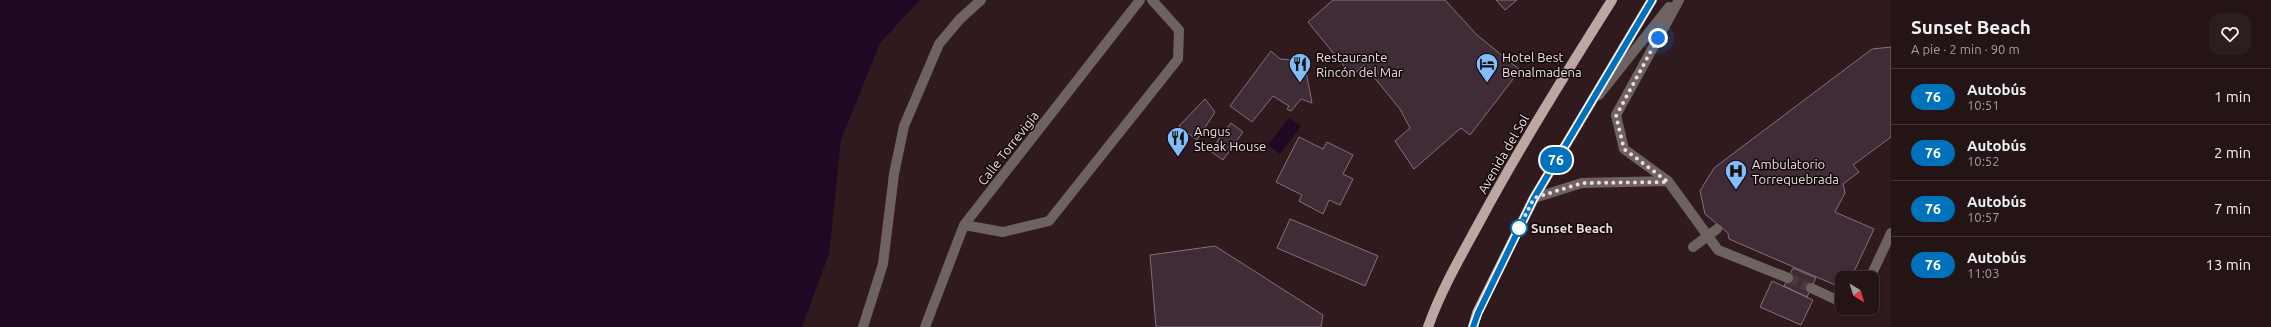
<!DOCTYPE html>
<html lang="es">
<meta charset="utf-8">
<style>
body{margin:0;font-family:Ubuntu,sans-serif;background:#2c1d1f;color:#f1f3f6;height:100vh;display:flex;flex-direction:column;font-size:15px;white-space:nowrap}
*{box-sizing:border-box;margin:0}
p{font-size:13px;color:#a39ea1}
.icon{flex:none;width:22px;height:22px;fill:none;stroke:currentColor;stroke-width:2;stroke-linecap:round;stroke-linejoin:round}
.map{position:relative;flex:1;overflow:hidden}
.panel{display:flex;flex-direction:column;background:#241416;width:380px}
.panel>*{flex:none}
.badge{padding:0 8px;border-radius:13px;font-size:14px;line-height:26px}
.needle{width:26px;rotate:142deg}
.tools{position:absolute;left:1835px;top:271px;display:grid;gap:8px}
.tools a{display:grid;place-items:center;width:44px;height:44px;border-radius:8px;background:#241416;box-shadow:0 2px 6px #0003,0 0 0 1px #413335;font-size:20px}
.you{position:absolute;width:20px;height:20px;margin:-10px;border:3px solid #fff;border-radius:50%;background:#1a73e8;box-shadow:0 0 0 6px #1a73e833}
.map>.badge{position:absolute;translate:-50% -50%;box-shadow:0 0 0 2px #fff}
.round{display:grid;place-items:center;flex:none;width:42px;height:42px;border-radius:12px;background:#2c1d1f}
.summary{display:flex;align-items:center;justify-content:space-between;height:68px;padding:0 20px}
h1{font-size:19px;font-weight:600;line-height:30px}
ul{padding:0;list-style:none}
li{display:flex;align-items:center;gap:12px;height:56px;padding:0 20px;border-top:1px solid #413335}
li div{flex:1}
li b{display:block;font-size:15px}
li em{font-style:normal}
li .badge{min-width:44px;font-weight:700;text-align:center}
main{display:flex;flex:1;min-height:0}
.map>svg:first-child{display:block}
.water{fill:#1f0824}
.building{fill:#402c37;stroke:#876f7c}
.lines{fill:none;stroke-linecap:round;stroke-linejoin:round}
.minor-tunnel{stroke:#4c373b;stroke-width:10;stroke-dasharray:10 5;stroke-linecap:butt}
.minor{stroke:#6f6361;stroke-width:10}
.major{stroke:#bea6a1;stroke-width:10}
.line-casing{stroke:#fff;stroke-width:9}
.line{stroke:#0072bc;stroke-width:6}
.walk{stroke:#eedee1;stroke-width:4;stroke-dasharray:0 7.2}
.stop-dot{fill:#fff;stroke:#0072bc;stroke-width:2}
.labels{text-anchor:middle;stroke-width:3;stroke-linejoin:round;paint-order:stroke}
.poi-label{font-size:13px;fill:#eedee1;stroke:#11080a;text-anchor:start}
.street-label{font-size:13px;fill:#eedee1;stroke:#11080a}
.stop-label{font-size:13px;font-weight:bold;fill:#eedee1;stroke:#11080a;text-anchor:start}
</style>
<main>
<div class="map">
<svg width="1891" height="327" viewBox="0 0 1891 327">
<rect width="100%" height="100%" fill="#301a1e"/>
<path class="water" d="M0 0H920L880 43 841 140 829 254 802 327H0Z
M1289 118 1301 126 1280 154 1268 145Z"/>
<path class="building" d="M1333 0H1445L1477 35 1520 70 1470 135 1461 128 1414 169 1395 141 1410 128 1400 109 1364 65 1352 76 1308 22Z
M1496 0H1517L1505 10Z
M1891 47V137L1853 165 1859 172 1843 184 1845 193 1835 212 1874 229 1851 278H1842V288L1729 239 1728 233 1705 214 1700 191 1714 168 1872 49Z
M1271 51 1280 59 1304 61 1312 103 1301 99 1291 111 1287 109 1289 106 1273 96 1252 122 1230 106Z
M1205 99 1215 112 1197 140 1179 126Z
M1231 123 1243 132 1223 160 1210 151Z
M1299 137 1323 149 1327 142 1353 155 1343 174 1353 179 1340 205 1329 200 1323 214 1299 201 1302 195 1276 182Z
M1290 219 1378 256 1365 286 1277 248Z
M1215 246 1323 315 1321 327H1156L1150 255Z
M1793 268 1816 278 1807 297 1784 286Z
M1772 281 1813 300 1801 325 1760 307Z"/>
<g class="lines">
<path class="minor-tunnel" d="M1788 278 1811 288"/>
<path class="minor" d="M1599 95 1669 7
M1668 181 1718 250 1788 278
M1534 198 1582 183 1668 181 1624 149 1616 115 1679 0
M964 225 1003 232 1049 221 1178 59 1179 30 1152 0
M1693 247 1717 229
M1870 278 1891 233
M1811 288 1839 301 1842 300
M863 327 883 264 894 174 904 126 939 44 960 19 981 0
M925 327 964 225 1140 0"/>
<path class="major" d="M1428 327C1441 290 1461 256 1480 221 1521 145 1566 73 1612 0
M1473 327 1477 313 1534 198 1652 0"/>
</g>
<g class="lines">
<g class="line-casing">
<path id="line" d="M1473 327 1478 313 1534 198 1652 0"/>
</g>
<use href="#line" class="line"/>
<path class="walk" d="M1519 228 1534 198 1582 183 1668 182 1624 149 1616 116 1658 38"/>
</g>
<defs>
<g id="restaurant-pin" transform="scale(1.15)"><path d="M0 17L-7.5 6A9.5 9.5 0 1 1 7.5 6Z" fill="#83bcfb" stroke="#11080a"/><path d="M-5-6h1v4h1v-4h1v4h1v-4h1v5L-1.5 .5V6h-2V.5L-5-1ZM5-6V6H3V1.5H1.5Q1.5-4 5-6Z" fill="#111"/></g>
<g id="hotel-pin" transform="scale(1.15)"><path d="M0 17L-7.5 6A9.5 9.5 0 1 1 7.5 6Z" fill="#83bcfb" stroke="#11080a"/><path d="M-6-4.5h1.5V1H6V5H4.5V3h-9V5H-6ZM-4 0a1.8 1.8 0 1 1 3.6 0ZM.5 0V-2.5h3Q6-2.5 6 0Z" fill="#111"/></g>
<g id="hospital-pin" transform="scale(1.15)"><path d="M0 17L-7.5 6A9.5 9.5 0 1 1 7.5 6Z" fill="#83bcfb" stroke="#11080a"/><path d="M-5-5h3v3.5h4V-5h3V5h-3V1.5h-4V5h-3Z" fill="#111"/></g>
</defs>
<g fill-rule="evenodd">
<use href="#restaurant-pin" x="1300" y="64"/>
<use href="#hotel-pin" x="1487" y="64"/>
<use href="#restaurant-pin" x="1178" y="138"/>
<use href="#hospital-pin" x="1736" y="171"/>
</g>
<circle class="stop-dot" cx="1519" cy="228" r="8"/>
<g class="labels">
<g class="poi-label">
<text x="1316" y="62">Restaurante<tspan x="1316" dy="15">Rincón del Mar</tspan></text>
<text x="1502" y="62">Hotel Best<tspan x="1502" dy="15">Benalmadena</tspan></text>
<text x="1194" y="136">Angus<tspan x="1194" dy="15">Steak House</tspan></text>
<text x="1752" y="169">Ambulatorio<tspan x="1752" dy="15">Torrequebrada</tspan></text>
</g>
<g class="street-label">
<text transform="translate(1008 148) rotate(-52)" y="5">Calle Torrevigía</text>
<text transform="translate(1503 154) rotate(-60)" y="5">Avenida del Sol</text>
</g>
<g class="stop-label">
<text x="1531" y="233">Sunset Beach</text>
</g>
</g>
</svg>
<div class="tools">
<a><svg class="needle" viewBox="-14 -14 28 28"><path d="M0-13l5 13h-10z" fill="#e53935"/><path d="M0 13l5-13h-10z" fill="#a39ea1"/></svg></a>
</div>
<div class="you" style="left:1658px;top:38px"></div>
<b class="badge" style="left:1556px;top:160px;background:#0072bc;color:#fff">76</b>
</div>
<section class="panel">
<div class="summary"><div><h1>Sunset Beach</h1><p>A pie · 2 min · 90 m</p></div><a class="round"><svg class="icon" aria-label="heart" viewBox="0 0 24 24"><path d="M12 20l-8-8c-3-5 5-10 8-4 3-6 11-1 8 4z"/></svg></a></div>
<ul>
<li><span class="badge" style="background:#0072bc;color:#fff">76</span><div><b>Autobús</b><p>10:51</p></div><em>1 min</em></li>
<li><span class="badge" style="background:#0072bc;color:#fff">76</span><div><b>Autobús</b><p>10:52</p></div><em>2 min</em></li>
<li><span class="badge" style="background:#0072bc;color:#fff">76</span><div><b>Autobús</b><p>10:57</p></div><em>7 min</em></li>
<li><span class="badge" style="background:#0072bc;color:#fff">76</span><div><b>Autobús</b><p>11:03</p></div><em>13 min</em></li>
</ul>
</section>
</main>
